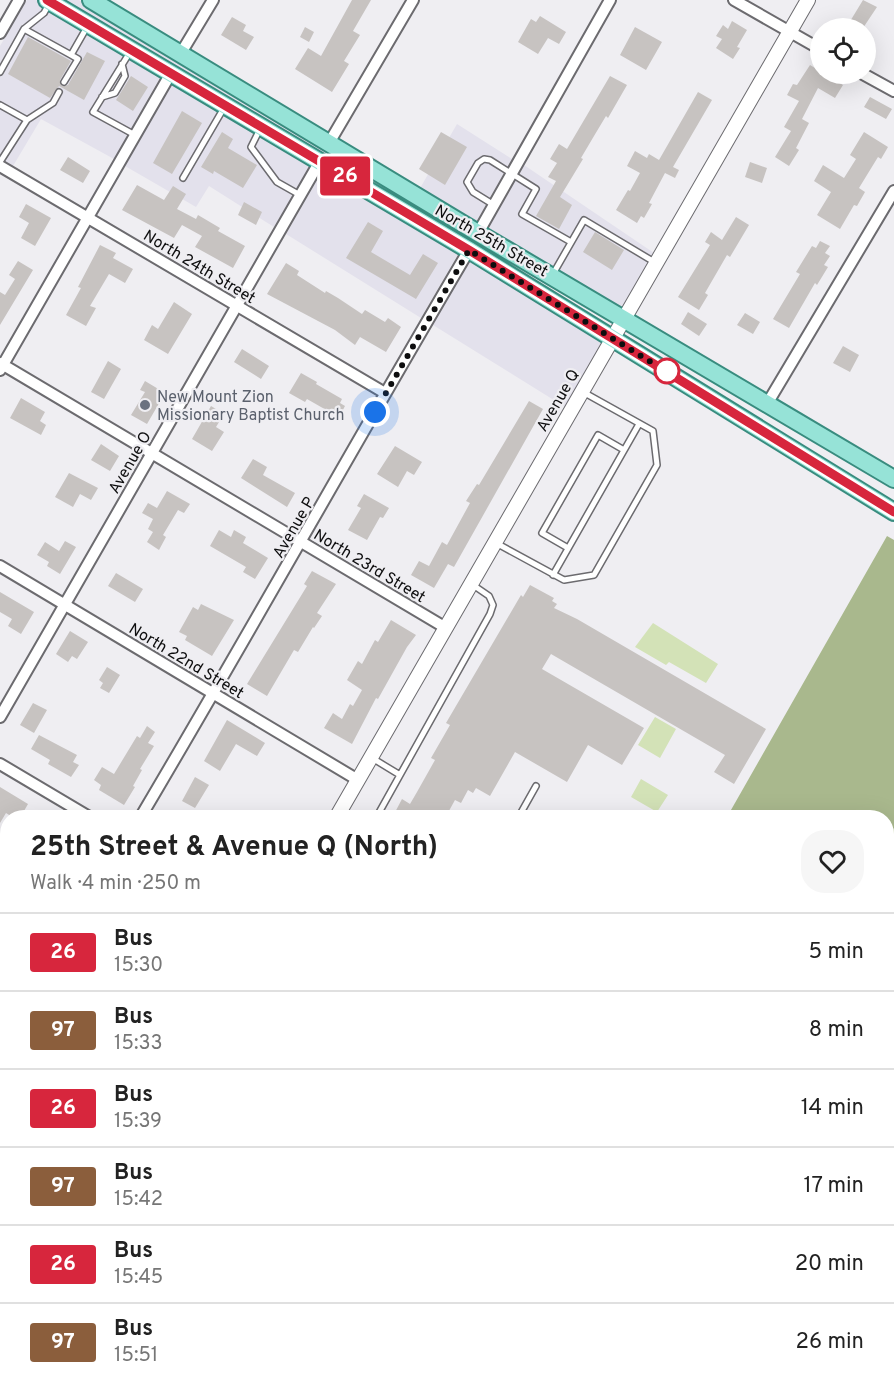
<!DOCTYPE html>
<meta charset="utf-8">
<style>
body{margin:0;font-family:Overpass,sans-serif;background:#f6f6f6;color:#222;height:100vh;display:flex;flex-direction:column;font-size:22px;white-space:nowrap}
*{box-sizing:border-box;margin:0}
p{font-size:20px;color:#767676}
.icon{flex:none;width:33px;height:33px;fill:none;stroke:currentColor;stroke-width:2;stroke-linecap:round;stroke-linejoin:round}
.map{position:relative;flex:1;overflow:hidden}
.drawer{position:absolute;left:0px;top:810px;width:894px;height:584px;display:flex;flex-direction:column;background:#fff;border-radius:24px 24px 0 0;box-shadow:0 6px 24px #0002}
.drawer>*{flex:none}
.badge{padding:0 12px;border-radius:4px;font-size:21px;line-height:39px}
.buttons{position:absolute;left:810px;top:18px;display:grid;gap:12px}
.buttons a{display:grid;place-items:center;width:66px;height:66px;border-radius:50%;background:#fff;box-shadow:0 6px 24px #0002;font-size:30px}
.you{position:absolute;width:30px;height:30px;margin:-15px;border:4px solid #fff;border-radius:50%;background:#1a73e8;box-shadow:0 0 0 9px #1a73e833}
.map>.badge{position:absolute;translate:-50% -50%;box-shadow:0 0 0 3px #fff}
.round{display:grid;place-items:center;flex:none;width:63px;height:63px;border-radius:24px;background:#f6f6f6}
.summary{display:flex;align-items:center;justify-content:space-between;height:102px;padding:0 30px}
h1{font-size:28px;font-weight:700;line-height:45px}
ul{padding:0;list-style:none}
li{display:flex;align-items:center;gap:18px;height:78px;padding:0 30px;border-top:2px solid #e0e0e0}
li div{flex:1}
li b{display:block;font-size:22px}
li em{font-style:normal}
li .badge{min-width:66px;font-weight:700;text-align:center}
.map>svg:first-child{display:block}
.built{fill:#e3e1ec}
.green{fill:#d3e2b7}
.forest{fill:#a9b88d}
.water{fill:#91a4cc}
.building{fill:#c7c3c1}
.lines{fill:none;stroke-linecap:round;stroke-linejoin:round}
.service-casing{stroke:#6c6b6f;stroke-width:8}
.minor-casing{stroke:#6c6b6f;stroke-width:14}
.tertiary-casing{stroke:#6c6b6f;stroke-width:16}
.primary-casing{stroke:#398c7f;stroke-width:20}
.service{stroke:#fff;stroke-width:5}
.minor{stroke:#fff;stroke-width:10}
.tertiary{stroke:#fff;stroke-width:14}
.primary{stroke:#96e3d7;stroke-width:16}
.line-casing{stroke:#fff;stroke-width:14}
.line{stroke:#d7263d;stroke-width:9}
.walk{stroke:#0e0e0f;stroke-width:6;stroke-dasharray:0 10.8}
.stop-dot{fill:#fff;stroke:#d7263d;stroke-width:3}
.worship-dot{fill:#6b7280;stroke:#efeef2;stroke-width:2}
.labels{text-anchor:middle;stroke-width:4.5;stroke-linejoin:round;paint-order:stroke}
.street-label{font-size:16px;fill:#0e0e0f;stroke:#efeef2}
.worship-label{font-size:16px;fill:#5b616d;stroke:#efeef2;text-anchor:start}
</style>
<div class="map">
<svg width="894" height="1393" viewBox="0 0 894 1393">
<rect width="100%" height="100%" fill="#efeef2"/>
<path class="built" d="M27 0H36L162 74 114 159 41 119 13 166 0 159V46Z
M59 0H79L178 58 329 152 321 154Z
M173 81 312 163 274 227 209 186 196 207 125 166Z
M457 124 512 159 475 224 455 212V209H451L419 190Z
M524 165 654 253 622 309 487 231Z
M323 170 460 251 421 318 286 234Z
M471 258 604 339 565 407 433 325Z"/>
<path class="green" d="M653 623 718 664 706 683 669 662 666 665 635 647Z
M655 717 676 729 660 758 638 745Z
M641 779 668 795 657 812 631 797Z
M894 828V997L887 1009 886 841Z
M80 1386H666L661 1393H76Z"/>
<path class="forest" d="M887 536 894 540V828L887 841 886 818 727 817Z"/>
<path class="water" d="M894 1009V1135L887 1148V1022Z
M673 1386H747L743 1393H669Z"/>
<path class="building" d="M352 0H371L353 31 360 35 344 61 349 64 332 92 295 69 308 48 321 56Z
M863 0 877 7 863 28H846Z
M540 16 566 32 559 44 548 38 538 54 518 42 531 19 536 22Z
M232 17 246 25 243 31 254 37 246 50 221 35Z
M732 21 747 30 737 47 740 48 733 59 716 48 722 39 716 36 723 25 728 29Z
M305 27 314 32 309 42 300 37Z
M635 27 662 42 646 70 620 55Z
M28 37 71 61 60 80 62 86 68 85 87 52 105 61 84 100 59 86 50 98 8 74Z
M810 65 820 71V74H824L843 85 835 98 818 88 802 119 809 123 796 148 799 150 789 166 775 157 791 131 784 127 799 101 787 95 793 84 797 85Z
M131 76 148 87 133 111 116 100Z
M610 76 627 85 608 118 606 116 594 136 581 158 583 159 560 197 572 205 559 229 536 216 556 181 548 177 557 163 550 159 559 144 567 149Z
M698 92 712 100 673 167 679 170 675 178 665 173 649 203 652 204 644 218 641 216 637 223 616 210 628 190 630 191 640 173 627 166 635 151 647 158 649 154 659 160Z
M870 97 892 109 886 119 864 107Z
M182 111 202 123 172 174 153 163Z
M222 132 233 139 228 148 257 165 243 188 214 171 213 174 201 167Z
M441 132 467 147 445 185 419 169Z
M864 132 888 147 881 159 878 157 859 188 865 192 857 206 854 205 840 229 817 215 831 192 814 181 823 165 844 178 856 159 850 155Z
M68 157 90 171 83 183 60 170Z
M750 162 767 168 762 183 745 177Z
M137 185 164 200 173 186 186 194 177 209 196 219 198 215 220 228 218 231 245 246 233 268 195 247 202 236 182 225 174 238 122 210Z
M244 202 262 212 256 225 238 215Z
M26 204 51 218 35 246 21 238 29 223 19 217Z
M736 217 749 225 730 257 727 255 705 293 708 295 699 310 678 297 710 245 705 242 711 232 722 240Z
M368 222 383 231 371 252 410 275 423 254 438 263 416 299 346 258Z
M595 232 624 250 612 270 583 252Z
M820 241 830 246 825 253 830 256 824 265 828 267 817 285 815 283 789 328 773 319 800 274 796 272 812 246 816 248Z
M100 245 116 253 113 258 133 269 125 283 109 274 90 306 96 308 86 326 66 315 81 288 78 287Z
M18 261 33 270 0 325V292L5 295 15 279 9 275Z
M286 263 299 271 297 275 325 293 326 291 338 298 362 314 365 310 385 322 388 318 401 327 386 352 360 337 355 345 335 330 267 294Z
M174 302 192 314 168 354 144 340 152 325 158 329Z
M688 312 707 324 699 336 681 324Z
M745 313 760 322 753 334 737 325Z
M843 346 859 355 850 372 833 363Z
M242 349 269 366 261 379 234 362Z
M108 361 121 369 104 399 91 392Z
M301 373 317 382 316 384 342 399 340 403 345 406 337 421 326 415 328 411 307 399 305 402 289 393Z
M145 381 165 393 147 424 131 415 145 392 140 390Z
M21 398 45 412 40 421 46 425 41 435 10 418Z
M529 401 543 409 454 567 448 564 434 588 411 575 419 561 429 566 442 542 447 545 470 503 466 501 477 484 479 485Z
M211 406 224 414 216 427 224 432 212 451 192 439Z
M101 444 119 456 110 471 91 460Z
M395 446 422 462 414 475 407 471 398 487 377 474Z
M253 459 267 467 263 475 295 493 287 507 241 478Z
M69 473 98 488 91 500 80 494 73 507 55 497Z
M167 491 190 504 184 513 178 510 163 535 166 537 159 550 147 542 153 532 148 529 153 519 142 513 148 503 157 508Z
M364 494 389 508 383 518 380 517 367 540 348 530 361 508 357 506Z
M219 530 231 537 234 530 246 537 243 543 268 558 255 579 243 572 246 567 210 546Z
M65 541 76 547 60 574 47 566 49 562 37 555 45 542 59 551Z
M312 571 336 584 317 613 322 616 314 628 313 627 298 652 294 650 267 696 247 684 307 586 304 584Z
M116 573 143 589 135 602 108 586Z
M530 585 554 598 552 601 557 604 554 608 577 619 766 729 734 784 714 772 725 755 551 654 542 669 644 728 622 765 588 745 567 782 515 752 490 796 476 788 473 793 468 790 461 803 455 800 445 818H392L402 799 410 804 417 792 435 760 431 758 450 725 446 723 521 595 523 597Z
M0 592 34 612 21 634 8 626 12 619 0 612Z
M201 604 234 620 212 656 185 640 187 636 179 632 193 607 198 610Z
M391 620 416 635 407 647 378 699 376 698 352 744 324 728 333 713 342 719 350 704 353 706 362 690 347 680 358 661 362 664 375 640 378 642Z
M70 631 88 642 77 659 72 656 68 662 56 654Z
M107 667 120 675 109 693 100 688 103 683 99 680Z
M33 703 47 710 34 733 20 725Z
M227 720 265 743 257 756 236 744 220 771 204 761Z
M147 726 155 732 148 743 154 746 140 769 142 770 133 786 135 787 124 805 99 790 101 785 94 780 102 767 114 774 137 736 140 738Z
M39 735 77 755 73 762 79 765 71 777 48 764 50 760 31 749Z
M195 777 209 785 195 808 182 801Z
M0 787 28 804 20 818H14L6 813 0 823Z"/>
<g class="lines">
<g class="service-casing">
<path id="service" d="M24 29 71 55
M130 52 93 112 135 135
M0 72 24 29 44 13 49 4
M64 82 78 59 71 55 87 27
M102 97 115 93 125 76 122 64
M0 105 27 120 0 162
M27 120 53 103 59 92
M260 129 251 147 277 182 300 195
M183 178 225 106
M494 205 473 192 467 182 478 163 484 159 490 160 536 189 522 214 571 242
M553 274 584 220 656 263
M496 543 564 580 594 575 657 465 653 431 583 392
M568 548 542 533 598 435 624 450
M553 575 639 424
M372 758 400 775 490 614 493 605 489 596 473 585
M376 818 400 775
M518 818 536 786"/>
</g>
<g class="minor-casing">
<path id="minor" d="M734 0 820 49
M0 33 19 0
M181 53 213 0
M863 74 894 91
M329 143 413 0
M0 166 385 393
M478 233 610 0
M0 363 446 628
M0 370 171 73
M767 404 894 191
M0 566 358 780
M0 717 320 161
M0 764 91 818
M140 818C252 629 358 438 469 250
M0 1059 8 1046
M0 1160 8 1164
M886 1249 894 1236
M886 1296 894 1300
M801 1393 805 1386"/>
</g>
<g class="tertiary-casing">
<path id="tertiary" d="M336 818 808 0
M0 1370 8 1357"/>
</g>
<g class="primary-casing">
<path id="primary" d="M47 0 469 250 894 512
M91 0 478 233 894 479"/>
</g>
<use href="#service" class="service"/>
<use href="#minor" class="minor"/>
<use href="#tertiary" class="tertiary"/>
<use href="#primary" class="primary"/>
</g>
<g class="lines">
<g class="line-casing">
<path id="line" d="M47 0 469 250 894 512"/>
</g>
<use href="#line" class="line"/>
<path class="walk" d="M375 412 469 250 672 375 667 371"/>
</g>
<circle class="stop-dot" cx="667" cy="371" r="12"/>
<circle class="worship-dot" cx="145" cy="405" r="6"/>
<g class="labels">
<g class="street-label">
<text transform="translate(492 240) rotate(30)" y="6">North 25th Street</text>
<text transform="translate(200 266) rotate(31)" y="6">North 24th Street</text>
<text transform="translate(557 400) rotate(-60)" y="6">Avenue Q</text>
<text transform="translate(129 462) rotate(-60)" y="6">Avenue O</text>
<text transform="translate(293 527) rotate(-60)" y="6">Avenue P</text>
<text transform="translate(370 565) rotate(31)" y="6">North 23rd Street</text>
<text transform="translate(187 660) rotate(31)" y="6">North 22nd Street</text>
</g>
<g class="worship-label">
<text x="157" y="402">New Mount Zion<tspan x="157" dy="18">Missionary Baptist Church</tspan></text>
</g>
</g>
</svg>
<div class="buttons">
<a><svg class="icon" aria-label="locate" viewBox="0 0 24 24"><circle cx="12" cy="12" r="6"/><path d="M12 2v4M12 18v4M2 12h4M18 12h4"/></svg></a>
</div>
<div class="you" style="left:375px;top:412px"></div>
<b class="badge" style="left:345px;top:176px;background:#d7263d;color:#fff">26</b>
<section class="drawer">
<div class="summary"><div><h1>25th Street &amp; Avenue Q (North)</h1><p>Walk · 4 min · 250 m</p></div><a class="round"><svg class="icon" aria-label="heart" viewBox="0 0 24 24"><path d="M12 20l-8-8c-3-5 5-10 8-4 3-6 11-1 8 4z"/></svg></a></div>
<ul>
<li><span class="badge" style="background:#d7263d;color:#fff">26</span><div><b>Bus</b><p>15:30</p></div><em>5 min</em></li>
<li><span class="badge" style="background:#8b5e3c;color:#fff">97</span><div><b>Bus</b><p>15:33</p></div><em>8 min</em></li>
<li><span class="badge" style="background:#d7263d;color:#fff">26</span><div><b>Bus</b><p>15:39</p></div><em>14 min</em></li>
<li><span class="badge" style="background:#8b5e3c;color:#fff">97</span><div><b>Bus</b><p>15:42</p></div><em>17 min</em></li>
<li><span class="badge" style="background:#d7263d;color:#fff">26</span><div><b>Bus</b><p>15:45</p></div><em>20 min</em></li>
<li><span class="badge" style="background:#8b5e3c;color:#fff">97</span><div><b>Bus</b><p>15:51</p></div><em>26 min</em></li>
</ul>
</section>
</div>
